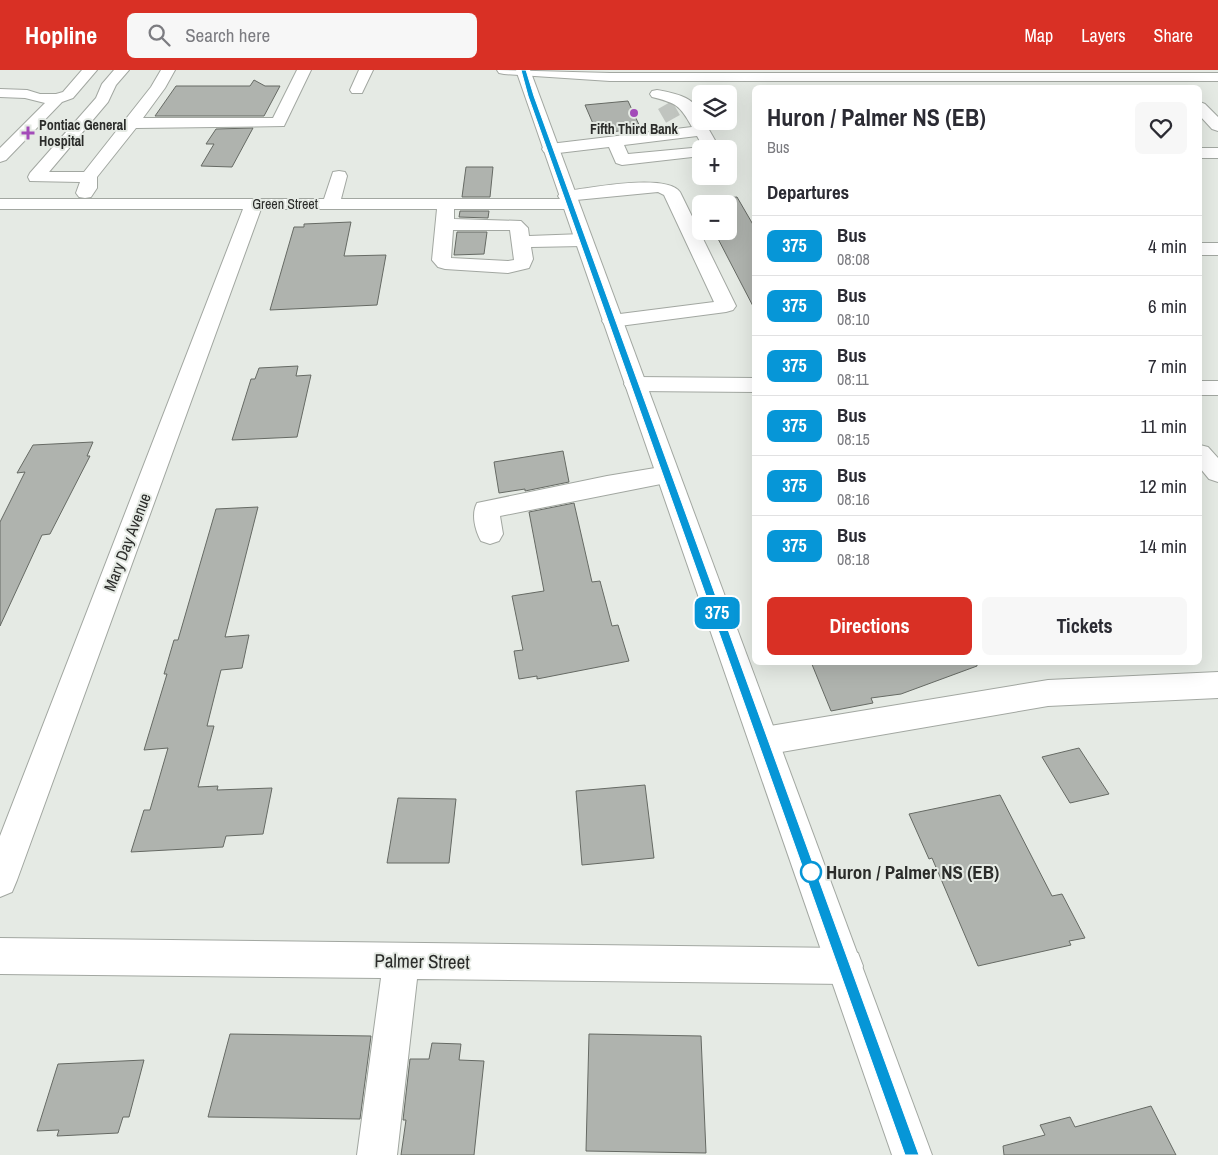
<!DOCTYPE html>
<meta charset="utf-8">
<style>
body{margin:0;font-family:"Archivo Narrow",sans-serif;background:#f7f7f7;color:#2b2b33;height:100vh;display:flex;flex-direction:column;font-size:19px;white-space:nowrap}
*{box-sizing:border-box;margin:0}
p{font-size:16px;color:#7c7c81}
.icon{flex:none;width:28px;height:28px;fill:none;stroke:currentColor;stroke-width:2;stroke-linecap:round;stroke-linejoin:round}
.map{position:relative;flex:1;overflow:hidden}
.panel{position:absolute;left:752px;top:15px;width:450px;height:580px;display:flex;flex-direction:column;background:#fff;border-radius:8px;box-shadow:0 5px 20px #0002}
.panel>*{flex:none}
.badge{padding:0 10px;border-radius:8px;font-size:18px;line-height:32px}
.buttons{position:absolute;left:692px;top:15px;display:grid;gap:10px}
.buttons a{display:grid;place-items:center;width:45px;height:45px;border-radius:8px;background:#fff;box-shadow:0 5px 20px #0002;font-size:25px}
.map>.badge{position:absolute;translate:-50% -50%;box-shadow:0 0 0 2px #fff}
h2{padding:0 15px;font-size:19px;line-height:45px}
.round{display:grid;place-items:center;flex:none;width:52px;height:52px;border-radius:8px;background:#f7f7f7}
.headline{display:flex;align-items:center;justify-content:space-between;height:85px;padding:0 15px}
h1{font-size:24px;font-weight:700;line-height:38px}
.button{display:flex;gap:10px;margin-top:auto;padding:10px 15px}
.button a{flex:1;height:58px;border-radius:8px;background:#d93025;color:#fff;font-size:20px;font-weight:700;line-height:58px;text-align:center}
.button a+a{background:#f7f7f7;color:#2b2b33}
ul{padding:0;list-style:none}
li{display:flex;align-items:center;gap:15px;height:60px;padding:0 15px;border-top:1px solid #e1e1e2}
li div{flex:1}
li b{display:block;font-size:19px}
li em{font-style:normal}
li .badge{min-width:55px;font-weight:700;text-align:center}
header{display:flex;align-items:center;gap:30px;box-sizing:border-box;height:70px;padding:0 25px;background:#d93025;color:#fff}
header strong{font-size:24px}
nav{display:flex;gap:28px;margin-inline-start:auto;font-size:18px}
.search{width:350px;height:45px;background:#f7f7f7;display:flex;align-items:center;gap:12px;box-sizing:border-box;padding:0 18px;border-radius:8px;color:#7c7c81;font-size:19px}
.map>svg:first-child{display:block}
.building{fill:#afb3ae;stroke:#666a64}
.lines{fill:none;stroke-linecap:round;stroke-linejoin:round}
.minor-tunnel{stroke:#c0c4bf;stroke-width:16;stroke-dasharray:16 8;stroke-linecap:butt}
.minor-casing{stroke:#a2a7a1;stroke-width:2}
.highway-casing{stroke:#a2a7a1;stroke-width:2}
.minor{fill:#fff;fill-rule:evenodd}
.highway{fill:#fff;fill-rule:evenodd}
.line{fill:#0696d7;stroke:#fff}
.poi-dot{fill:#a34cb9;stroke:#e5eae4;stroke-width:2}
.stop-dot{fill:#fff;stroke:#0696d7;stroke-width:2.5}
.labels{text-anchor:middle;stroke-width:4;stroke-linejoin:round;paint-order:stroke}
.far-poi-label{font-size:14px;font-weight:bold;fill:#2b2c2a;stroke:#e5eae4;text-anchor:start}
.far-street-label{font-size:14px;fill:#2b2c2a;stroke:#e5eae4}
.street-label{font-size:16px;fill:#2b2c2a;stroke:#e5eae4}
.near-stop-label{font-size:19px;font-weight:bold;fill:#2b2c2a;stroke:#e5eae4;text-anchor:start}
.near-street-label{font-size:19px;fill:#2b2c2a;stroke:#e5eae4}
</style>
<header>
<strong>Hopline</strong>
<div class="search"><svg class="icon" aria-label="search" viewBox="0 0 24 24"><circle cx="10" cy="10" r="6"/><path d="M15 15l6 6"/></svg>Search here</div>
<nav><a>Map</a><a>Layers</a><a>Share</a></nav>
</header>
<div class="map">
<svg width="1218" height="1085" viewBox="0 0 1218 1085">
<rect width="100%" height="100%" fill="#e5eae4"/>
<path class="building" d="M254 10 265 16H280L264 46H155L176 16H250Z
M628 31 641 59 597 63 585 35Z
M253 58 232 97 201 96 214 74H206L216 59Z
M466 97H493L490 127H462Z
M737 127 755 158V240L714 161H729V134H701V138L698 131Z
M460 141H489L488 148 459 147Z
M351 152 344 186 386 185 377 235 270 240 294 157H304V154Z
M457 162H487L484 184 454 185Z
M298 296 296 306 311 305 297 367 232 370 251 309H255L259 298Z
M93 372 87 386H90L50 464 42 465 0 556V452L25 402 17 403 33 375Z
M563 381 569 412 525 421V419L499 423 494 392Z
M574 433 592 512 600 511 612 556 618 555 629 591 537 609V606L519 609 514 581 523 580 512 526 544 521 529 442Z
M258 437 225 567 249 565 242 598 221 600 207 656H214L198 717 218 716 217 720 272 718 263 764 226 766 223 777 131 782 144 740H150L168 678 144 680 167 604H164L174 570H178L216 439Z
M811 592H977V596L901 624 871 628 873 633 831 641Z
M1079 678 1109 724 1070 733 1042 687Z
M645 715 654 788 582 795 576 721Z
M1000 725 1052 826 1062 824 1085 868 1069 871 1071 875 978 896 932 788 929 789 909 744Z
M398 728 456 729 449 793H387Z
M230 964 371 966 360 1049 208 1047Z
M589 964 701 966 706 1083 586 1081Z
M432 973 461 974 459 990 484 991 474 1085H401L406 1050H403L410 989H429Z
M144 990 129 1047H123L118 1063 57 1066 59 1060 37 1061 58 994Z
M1151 1036 1176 1085H1004L1003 1076 1045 1065 1040 1055 1070 1047 1075 1057Z"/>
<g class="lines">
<path class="minor-tunnel" d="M665 35 673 49"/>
<g class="minor-casing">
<path id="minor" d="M82 0H97L73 28 62 32 6 90 0 92V78L45 33 25 28 0 27V19L27 20 40 24H56L63 22Z
M114 0H129L116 15 108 32 49 102H84L151 17 161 0H175L165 18 143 48H273L297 0H311L284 56 136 58 97 107V118L91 127 85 128 79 127 76 123 80 112 30 111 28 107 30 103 96 28 102 14Z
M359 0H373L362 23H352L350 20Z
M497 0 610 3H1218V11H610L504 4 499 3Z
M657 20C675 23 701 28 701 51H704L720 79H701V86L622 95 616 93 609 77 550 84 544 82 542 79 544 76 550 74 692 57C680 35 676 33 652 27L650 24 652 21ZM697 66 703 77 628 84 624 75Z
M1200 32 1205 34 1218 47V61L1212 59 1200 46Z
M1200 78H1218V88H1200Z
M339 101 345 102 347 106 341 129H560L558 126 561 122 567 121C590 118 666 103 680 122L736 236 733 240 726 242 612 257 605 255 602 251 605 247 612 245 714 232 664 125 658 122 576 130 579 134 576 138 570 139H454V149L521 151 528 158 529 166 583 164 590 166 592 170 590 174 583 176 531 177 533 189 529 198 508 203 445 199 438 197 432 190 437 139H261L17 810 12 822 0 827V766L243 139H0V129H324L333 102ZM453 160H510L514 190 508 191 451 188Z
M1200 173H1218V185H1200Z
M635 307 755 308V322L635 321 627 319 624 314 627 309Z
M1200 311H1218V325H1200Z
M1200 375 1208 377 1218 388V412L1209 409 1200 398Z
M667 396 676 399 679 405 676 411 500 446 503 464 499 471 490 474 481 471C475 460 471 444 477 433L607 406Z
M1218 602V628L1048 636 764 685 753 681 749 671 753 661 764 657 1048 610Z
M0 868 845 878 858 883 863 896 858 909 845 914 417 909 397 1085H357L381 908 0 904Z"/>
</g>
<g class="highway-casing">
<path id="highway" d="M516 0H530L932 1085H892Z"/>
</g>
<use href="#minor" class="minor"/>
<use href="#highway" class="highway"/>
</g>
<path class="line" d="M521 0H526L534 26 919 1085H905L528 26Z"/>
<g class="poi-dot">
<circle cx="634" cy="43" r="5"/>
<path d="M25.5 55.5h5v5h5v5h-5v5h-5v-5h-5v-5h5z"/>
</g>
<circle class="stop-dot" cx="811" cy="802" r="10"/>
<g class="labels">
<g class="far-poi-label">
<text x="39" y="60">Pontiac General<tspan x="39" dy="16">Hospital</tspan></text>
<text x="634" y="64" text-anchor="middle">Fifth Third Bank</text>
</g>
<g class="far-street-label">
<text x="285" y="139">Green Street</text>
</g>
<g class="street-label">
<text transform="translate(127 472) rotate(-69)" y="6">Mary Day Avenue</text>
</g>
<g class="near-stop-label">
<text x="826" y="809">Huron / Palmer NS (EB)</text>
</g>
<g class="near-street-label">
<text transform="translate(422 891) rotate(1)" y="7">Palmer Street</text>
</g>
</g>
</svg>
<div class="buttons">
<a><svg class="icon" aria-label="layers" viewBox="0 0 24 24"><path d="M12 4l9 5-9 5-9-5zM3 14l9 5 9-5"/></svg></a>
<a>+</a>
<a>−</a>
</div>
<b class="badge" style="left:717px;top:543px;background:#0696d7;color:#fff">375</b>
<section class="panel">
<div class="headline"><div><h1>Huron / Palmer NS (EB)</h1><p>Bus</p></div><a class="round"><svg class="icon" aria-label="heart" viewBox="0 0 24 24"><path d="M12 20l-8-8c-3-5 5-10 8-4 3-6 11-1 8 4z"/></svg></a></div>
<h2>Departures</h2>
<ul>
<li><span class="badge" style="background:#0696d7;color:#fff">375</span><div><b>Bus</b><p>08:08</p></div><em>4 min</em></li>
<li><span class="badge" style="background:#0696d7;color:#fff">375</span><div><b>Bus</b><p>08:10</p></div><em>6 min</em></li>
<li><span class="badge" style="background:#0696d7;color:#fff">375</span><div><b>Bus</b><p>08:11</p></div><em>7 min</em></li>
<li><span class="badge" style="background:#0696d7;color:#fff">375</span><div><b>Bus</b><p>08:15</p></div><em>11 min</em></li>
<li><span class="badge" style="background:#0696d7;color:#fff">375</span><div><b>Bus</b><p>08:16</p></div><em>12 min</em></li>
<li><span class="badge" style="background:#0696d7;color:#fff">375</span><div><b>Bus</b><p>08:18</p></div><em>14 min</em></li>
</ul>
<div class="button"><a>Directions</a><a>Tickets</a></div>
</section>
</div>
